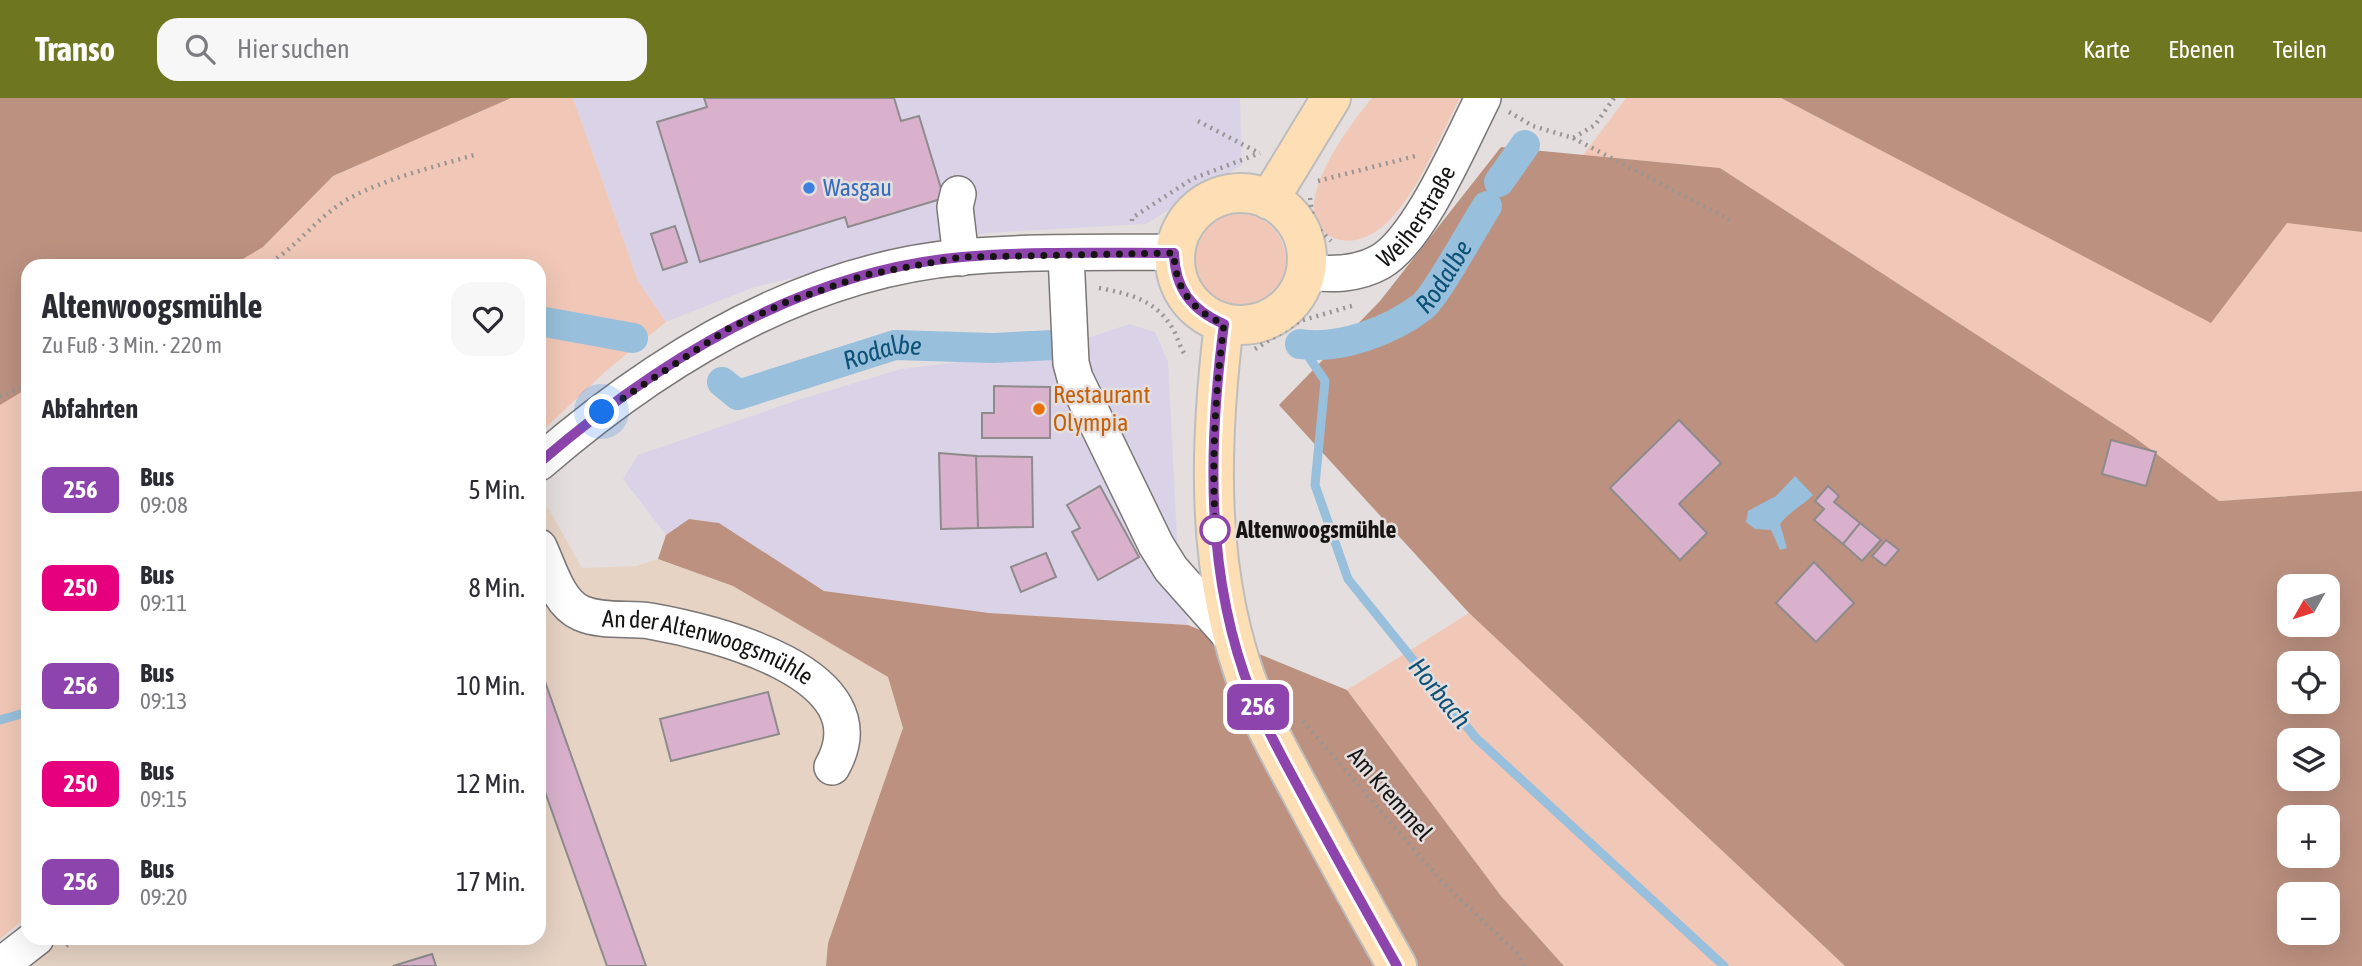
<!DOCTYPE html>
<html lang="de">
<meta charset="utf-8">
<style>
body{margin:0;font-family:"Asap Condensed",sans-serif;background:#f7f7f7;color:#2b2b33;height:100vh;display:flex;flex-direction:column;font-size:26px;white-space:nowrap}
*{box-sizing:border-box;margin:0}
p{font-size:23px;color:#7c7c81}
.icon{flex:none;width:38px;height:38px;fill:none;stroke:currentColor;stroke-width:2;stroke-linecap:round;stroke-linejoin:round}
.map{position:relative;flex:1;overflow:hidden}
.side{position:absolute;left:21px;top:161px;width:525px;height:686px;display:flex;flex-direction:column;background:#fff;border-radius:21px;box-shadow:0 7px 28px #0002}
.side>*{flex:none}
.badge{padding:0 14px;border-radius:10px;font-size:24px;line-height:46px}
.needle{width:46px;rotate:231deg}
.controls{position:absolute;left:2277px;top:476px;display:grid;gap:14px}
.controls a{display:grid;place-items:center;width:63px;height:63px;border-radius:14px;background:#fff;box-shadow:0 7px 28px #0002;font-size:35px}
.you{position:absolute;width:35px;height:35px;margin:-18px;border:5px solid #fff;border-radius:50%;background:#1a73e8;box-shadow:0 0 0 10px #1a73e833}
.map>.badge{position:absolute;translate:-50% -50%;box-shadow:0 0 0 4px #fff}
h2{padding:0 21px;font-size:26px;line-height:63px}
.round{display:grid;place-items:center;flex:none;width:74px;height:74px;border-radius:21px;background:#f7f7f7}
.head{display:flex;align-items:center;justify-content:space-between;height:119px;padding:0 21px}
h1{font-size:33px;font-weight:700;line-height:52px}
ul{padding:0;list-style:none}
li{display:flex;align-items:center;gap:21px;height:98px;padding:0 21px}
li div{flex:1}
li b{display:block;font-size:26px}
li em{font-style:normal}
li .badge{min-width:77px;font-weight:700;text-align:center}
header{display:flex;align-items:center;gap:42px;box-sizing:border-box;height:98px;padding:0 35px;background:#6e7620;color:#fff}
header strong{font-size:33px}
nav{display:flex;gap:38px;margin-inline-start:auto;font-size:24px}
.search{width:490px;height:63px;background:#f7f7f7;display:flex;align-items:center;gap:18px;box-sizing:border-box;padding:0 24px;border-radius:21px;color:#7c7c81;font-size:26px}
.map>svg:first-child{display:block}
.commercial{fill:#dad3e8}
.industrial{fill:#e6d3c4}
.green{fill:#f1c8b7}
.forest{fill:#bc9180;fill-rule:evenodd}
.water{fill:#98bfdb}
.lines{fill:none;stroke-linecap:round;stroke-linejoin:round}
.stream{stroke:#98bfdb;stroke-width:9}
.canal{stroke:#98bfdb;stroke-width:30}
.building{fill:#d9b1cc;stroke:#8f8b8d;stroke-width:2}
.minor-casing{stroke:#7b7776;stroke-width:38}
.major-casing{stroke:#bebdbd;stroke-width:42}
.path{stroke:#999594;stroke-width:4.5;stroke-dasharray:2 5;stroke-linecap:butt}
.minor{stroke:#fff;stroke-width:35}
.major{stroke:#fedfb5;stroke-width:38}
.line-casing{stroke:#fff;stroke-width:16}
.line{stroke:#8e44ad;stroke-width:10}
.walk{stroke:#161514;stroke-width:7;stroke-dasharray:0 12.6}
.shop-dot{fill:#3f7fe0;stroke:#e4dfde;stroke-width:2.5}
.food-dot{fill:#e8710a;stroke:#e4dfde;stroke-width:2.5}
.stop-dot{fill:#fff;stroke:#8e44ad;stroke-width:3.5}
.labels{text-anchor:middle;stroke-width:5;stroke-linejoin:round;paint-order:stroke}
.shop-label{font-size:24px;fill:#366cbe;stroke:#e4dfde;text-anchor:start}
.street-label{font-size:24px;fill:#161514;stroke:#e4dfde}
.food-label{font-size:24px;fill:#c56008;stroke:#e4dfde;text-anchor:start}
.stop-label{font-size:24px;font-weight:bold;fill:#161514;stroke:#e4dfde;text-anchor:start}
.water-label{font-size:26px;font-style:italic;fill:#0d5176;stroke:#e4dfde}
</style>
<header>
<strong>Transo</strong>
<div class="search"><svg class="icon" aria-label="search" viewBox="0 0 24 24"><circle cx="10" cy="10" r="6"/><path d="M15 15l6 6"/></svg>Hier suchen</div>
<nav><a>Karte</a><a>Ebenen</a><a>Teilen</a></nav>
</header>
<div class="map">
<svg width="2362" height="868" viewBox="0 0 2362 868">
<rect width="100%" height="100%" fill="#e4dfde"/>
<path class="commercial" d="M573 0H1240L1242 67 1146 126 987 135 754 189 666 224 638 183Z
M1129 226 1155 234 1168 264 1178 459 1188 527 989 515 824 493 719 425 689 421 666 437 623 381 638 357 798 302 901 271 1053 252Z"/>
<path class="industrial" d="M539 406 549 411 582 470 636 468 658 461 733 488 888 579 903 630 828 845 826 868H0L36 840H539Z"/>
<path class="green" d="M511 0H573L638 183 666 224 606 273 539 336V168H229L263 149 333 78Z
M1372 0H1460C1439 39 1416 101 1382 129 1369 139 1354 146 1337 141 1277 121 1351 25 1372 0Z
M1626 0H1781L2211 224 2287 124 2362 134V393L2219 403 2134 339 1720 70 1583 57Z
M1190 163a48 48 0 1 1 96 0a48 48 0 1 1-96 0Z
M28 281V818L0 841V297Z
M1469 515 1845 868H1564L1501 798 1347 592Z"/>
<path class="forest" d="M0 0H511L333 78 263 149 231 168H28V290L0 307Z
M1781 0H2362V134L2287 125 2211 225Z
M1501 49 1720 70 2134 339 2219 403 2362 393V868H1845L1469 515 1279 307 1380 203ZM2289 488H2328V527H2289ZM2289 565H2328V604H2289ZM2289 642H2328V681H2289ZM2289 719H2328V758H2289ZM2289 796H2328V835H2289Z
M689 421 719 425 824 493 989 515 1188 527 1347 592 1501 798 1564 868H826L828 845 903 630 888 579 733 488 658 461 666 437Z"/>
<path class="water" d="M1795 378 1813 397C1803 407 1788 415 1780 426L1787 450 1780 452 1771 432 1755 431 1746 424 1748 413 1776 398Z"/>
<g class="lines">
<path class="stream" d="M1300 246 1325 283 1315 387 1348 481 1476 640 1724 868
M0 622 28 614"/>
<g class="canal">
<path d="M1499 84 1525 47"/>
<path d="M539 226 545 224 633 240"/>
<path id="s1" d="M1300 246C1340 252 1390 233 1422 209 1436 198 1474 128 1487 108"/>
<path id="s2" d="M722 284 738 297 895 247 993 250 1054 247"/>
</g>
</g>
<path class="building" d="M704 0H894L901 23 919 18 944 100 848 129 845 119 700 164 657 24 707 9Z
M675 128 687 164 663 172 651 136Z
M994 288 1050 289V340H982V315H994Z
M1679 322 1721 365 1679 406 1707 435 1680 462 1610 390Z
M2111 342 2156 354 2146 388 2102 376Z
M939 355 976 358 978 430 941 431Z
M976 358 1032 359 1033 429 978 430Z
M1100 388 1139 459 1098 482 1072 434 1080 430 1067 407Z
M1828 388 1839 398 1834 404 1860 425 1843 446 1814 422 1824 411 1815 403Z
M1860 425 1881 442 1862 463 1843 446Z
M1886 442 1899 452 1885 468 1872 458Z
M1046 455 1056 479 1021 494 1011 469Z
M1814 464 1854 505 1816 544 1776 505Z
M543 578 646 868H607L539 677V580Z
M768 594 779 636 671 663 660 621Z
M432 856 436 868H393Z"/>
<g class="lines">
<g class="minor-casing">
<g id="minor">
<path d="M958 96 955 109 961 160"/>
<path d="M1066 157 1071 265 1075 280 1156 447 1171 471 1234 542"/>
<path id="s3" d="M1306 174C1331 177 1357 177 1380 164 1420 141 1461 43 1483 0"/>
<path d="M539 365C658 262 802 173 962 159 1032 153 1104 155 1174 154"/>
<path id="s4" d="M539 449C549 470 558 505 581 515 601 524 629 520 650 523 714 534 885 576 832 669"/>
<path d="M0 868 36 840"/>
</g>
</g>
<g class="major-casing">
<path id="major" d="M1175 161a66 66 0 1 1 132 0a66 66 0 1 1-132 0Z
M1269 102 1331 0
M1224 226C1209 349 1205 479 1252 597 1265 629 1283 661 1300 692 1331 751 1364 809 1397 868"/>
</g>
<path class="path" d="M1509 14 1533 28 1573 40 1595 27 1614 0
M1198 23 1257 54
M1573 40 1734 124
M1318 83 1419 57
M1310 100 1314 126 1331 143
M1132 123V120L1192 81 1260 55
M265 168C297 150 317 118 350 100 387 80 434 69 474 57
M1099 190C1130 196 1156 202 1173 231 1178 240 1181 253 1187 259
M1255 251 1300 223 1355 207
M0 299 28 286
M1303 623 1443 785 1517 855 1525 868
M66 848 76 840"/>
<use href="#minor" class="minor"/>
<use href="#major" class="major"/>
</g>
<g class="lines">
<g class="line-casing">
<path id="line" d="M539 365C658 262 802 173 962 159 1032 153 1104 155 1174 155 1175 190 1191 212 1224 226 1208 349 1205 479 1252 597 1266 631 1285 664 1302 696 1333 754 1365 811 1397 868"/>
</g>
<use href="#line" class="line"/>
<path class="walk" d="M602 314 728 231 784 205 865 177 961 159 1174 155C1175 190 1191 212 1224 226 1215 297 1211 367 1216 438L1215 432"/>
</g>
<circle class="shop-dot" cx="809" cy="90" r="7"/>
<circle class="food-dot" cx="1039" cy="311" r="7"/>
<circle class="stop-dot" cx="1215" cy="432" r="14"/>
<g class="labels">
<g class="shop-label">
<text x="823" y="98">Wasgau</text>
</g>
<g class="street-label">
<text dy="8" stroke="none"><textPath href="#s3" startOffset="135">Weiherstraße</textPath></text>
<text dy="8" stroke="none"><textPath href="#s4" startOffset="212">An der Altenwoogsmühle</textPath></text>
<text transform="translate(1390 696) rotate(49)" y="8">Am Kremmel</text>
</g>
<g class="food-label">
<text x="1053" y="305">Restaurant<tspan x="1053" dy="28">Olympia</tspan></text>
</g>
<g class="stop-label">
<text x="1236" y="440">Altenwoogsmühle</text>
</g>
<g class="water-label">
<text dy="9" stroke="none"><textPath href="#s1" startOffset="168">Rodalbe</textPath></text>
<text dy="9" stroke="none"><textPath href="#s2" startOffset="172">Rodalbe</textPath></text>
<text transform="translate(1440 595) rotate(51)" y="9">Horbach</text>
</g>
</g>
</svg>
<div class="controls">
<a><svg class="needle" viewBox="-14 -14 28 28"><path d="M0-13l5 13h-10z" fill="#e53935"/><path d="M0 13l5-13h-10z" fill="#7c7c81"/></svg></a>
<a><svg class="icon" aria-label="locate" viewBox="0 0 24 24"><circle cx="12" cy="12" r="6"/><path d="M12 2v4M12 18v4M2 12h4M18 12h4"/></svg></a>
<a><svg class="icon" aria-label="layers" viewBox="0 0 24 24"><path d="M12 4l9 5-9 5-9-5zM3 14l9 5 9-5"/></svg></a>
<a>+</a>
<a>−</a>
</div>
<div class="you" style="left:602px;top:314px"></div>
<b class="badge" style="left:1258px;top:609px;background:#8e44ad;color:#fff">256</b>
<section class="side">
<div class="head"><div><h1>Altenwoogsmühle</h1><p>Zu Fuß · 3 Min. · 220 m</p></div><a class="round"><svg class="icon" aria-label="heart" viewBox="0 0 24 24"><path d="M12 20l-8-8c-3-5 5-10 8-4 3-6 11-1 8 4z"/></svg></a></div>
<h2>Abfahrten</h2>
<ul>
<li><span class="badge" style="background:#8e44ad;color:#fff">256</span><div><b>Bus</b><p>09:08</p></div><em>5 Min.</em></li>
<li><span class="badge" style="background:#e6007e;color:#fff">250</span><div><b>Bus</b><p>09:11</p></div><em>8 Min.</em></li>
<li><span class="badge" style="background:#8e44ad;color:#fff">256</span><div><b>Bus</b><p>09:13</p></div><em>10 Min.</em></li>
<li><span class="badge" style="background:#e6007e;color:#fff">250</span><div><b>Bus</b><p>09:15</p></div><em>12 Min.</em></li>
<li><span class="badge" style="background:#8e44ad;color:#fff">256</span><div><b>Bus</b><p>09:20</p></div><em>17 Min.</em></li>
</ul>
</section>
</div>
